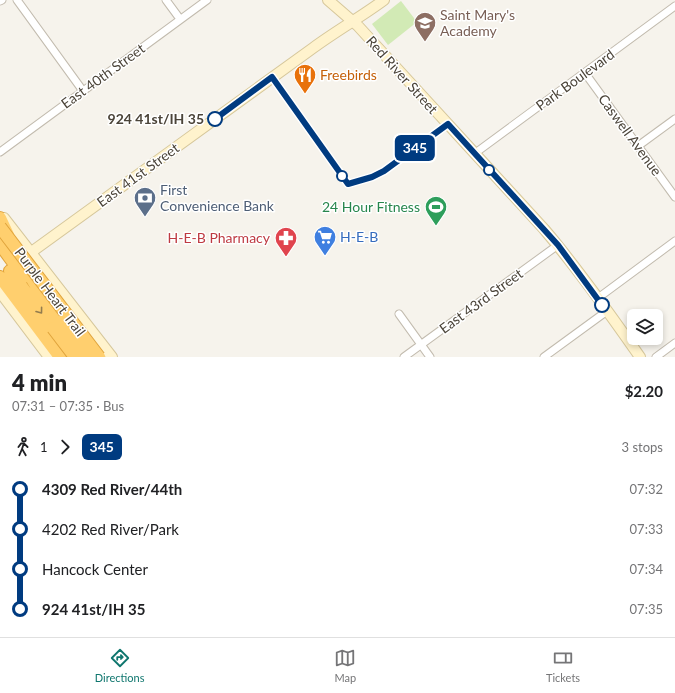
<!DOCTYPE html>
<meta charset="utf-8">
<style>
body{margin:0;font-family:Lato,sans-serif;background:#f6f6f6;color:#202124;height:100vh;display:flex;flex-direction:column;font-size:15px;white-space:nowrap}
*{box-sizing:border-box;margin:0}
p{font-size:13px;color:#757577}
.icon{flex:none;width:22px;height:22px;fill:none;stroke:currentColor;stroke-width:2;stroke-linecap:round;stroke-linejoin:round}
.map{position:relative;height:357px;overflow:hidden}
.drawer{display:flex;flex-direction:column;background:#fff;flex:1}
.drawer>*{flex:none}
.badge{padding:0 8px;border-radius:6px;font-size:14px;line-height:26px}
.tools{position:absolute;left:627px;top:309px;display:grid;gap:8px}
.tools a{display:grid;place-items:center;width:36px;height:36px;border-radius:6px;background:#fff;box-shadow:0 2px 6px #0003;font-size:20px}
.map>.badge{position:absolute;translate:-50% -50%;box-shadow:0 0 0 2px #fff}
.legs{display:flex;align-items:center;gap:6px;height:44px;padding:0 12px;font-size:13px}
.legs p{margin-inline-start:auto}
.summary{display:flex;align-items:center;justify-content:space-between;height:68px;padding:0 12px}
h1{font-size:22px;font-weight:800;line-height:30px}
ul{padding:0 12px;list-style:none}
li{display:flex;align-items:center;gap:14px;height:40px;font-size:15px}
li i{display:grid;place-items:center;width:6px;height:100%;margin:0 5px;background:currentColor}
li i::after{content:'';width:10px;height:10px;margin:-5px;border:3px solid;border-radius:50%;background:#fff}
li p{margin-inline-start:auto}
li:first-child i{background:linear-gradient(#0000 50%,currentColor 0)}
li:last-child i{background:linear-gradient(currentColor 50%,#0000 0)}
.dock{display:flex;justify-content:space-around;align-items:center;height:56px;border-top:1px solid #e0e0e0;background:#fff;font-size:11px;color:#757577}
.dock a{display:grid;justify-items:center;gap:2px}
.dock .selected{color:#0f766e}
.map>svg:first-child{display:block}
.green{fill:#d2eab5}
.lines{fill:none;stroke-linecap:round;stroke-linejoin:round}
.street-casing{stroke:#c2bbae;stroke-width:9}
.secondary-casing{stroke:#d6c79b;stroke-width:12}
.highway-casing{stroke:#e0a43c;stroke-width:14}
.street{stroke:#fff;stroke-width:7}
.secondary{stroke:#fff3cd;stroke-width:10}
.highway{stroke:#ffcf6e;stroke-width:12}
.highway-bridge-casing{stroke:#e0a43c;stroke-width:14;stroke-linecap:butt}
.highway-bridge{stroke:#ffcf6e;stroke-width:12}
.oneway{stroke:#937c4e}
.line-1-casing{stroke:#fff;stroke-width:9}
.line-1{stroke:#003b80;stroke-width:6}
.stop-1-dot{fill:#fff;stroke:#003b80;stroke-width:2}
.labels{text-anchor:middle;stroke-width:3;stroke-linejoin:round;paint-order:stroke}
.education-label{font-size:14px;fill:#785e54;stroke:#fff;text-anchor:start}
.food-label{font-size:14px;fill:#c56008;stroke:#fff;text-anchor:start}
.street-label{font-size:14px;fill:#4b4439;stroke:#fff}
.stop-label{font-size:14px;font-weight:bold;fill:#4b4439;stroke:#fff;text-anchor:end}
.service-label{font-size:14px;fill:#4e5e75;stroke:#fff;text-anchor:start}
.leisure-label{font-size:14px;fill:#27864d;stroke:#fff;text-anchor:end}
.shop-label{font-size:14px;fill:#366cbe;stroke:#fff;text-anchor:start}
.health-label{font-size:14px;fill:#be3a42;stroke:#fff;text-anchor:end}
</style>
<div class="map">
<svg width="675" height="357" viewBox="0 0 675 357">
<rect width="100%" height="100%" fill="#f6f3ec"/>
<path class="green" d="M401 1 417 22 388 45 372 24Z"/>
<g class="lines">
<g class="street-casing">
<path id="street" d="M17 0 83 91
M166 0 180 19
M0 1 2 0
M585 73 675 197
M638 146 675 119
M0 152 207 0
M474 154 675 6
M598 298 675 241
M399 314 430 357
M404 357 558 245
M544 357 607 311
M656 357 675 343"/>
</g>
<g class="secondary-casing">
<path id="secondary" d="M328 0 358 26 544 229C578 269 610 314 640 357
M4 218 112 357
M30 253 313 48C336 31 361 17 384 0
M0 292 49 357"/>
</g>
<g class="highway-casing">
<path id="highway" d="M0 218 8 235
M0 244 24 277
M23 264 48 306
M10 271 53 328
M0 277 60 357
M44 300 60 322"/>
</g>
<use href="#street" class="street"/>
<use href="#secondary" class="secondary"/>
<use href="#highway" class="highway"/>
<g class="highway-bridge-casing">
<path id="highway-bridge" d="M0 227 99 357
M60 322 86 357
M53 328 75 357"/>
</g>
<use href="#highway-bridge" class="highway-bridge"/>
</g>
<defs><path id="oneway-chevron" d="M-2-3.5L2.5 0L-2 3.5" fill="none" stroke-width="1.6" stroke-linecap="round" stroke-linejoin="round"/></defs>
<use class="oneway" href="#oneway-chevron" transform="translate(40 311) rotate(53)"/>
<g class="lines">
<g class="line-1-casing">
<path id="line-1" d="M215 119 272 77 348 184 372 177 384 171 448 124 558 245 602 305"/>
</g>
<use href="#line-1" class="line-1"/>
</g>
<defs>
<g id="school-pin" transform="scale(1.15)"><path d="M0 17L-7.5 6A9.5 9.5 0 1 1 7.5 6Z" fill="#8d6e63" stroke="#fff"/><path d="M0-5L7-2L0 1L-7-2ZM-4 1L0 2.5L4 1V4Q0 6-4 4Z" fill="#fff"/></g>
<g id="restaurant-pin" transform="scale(1.15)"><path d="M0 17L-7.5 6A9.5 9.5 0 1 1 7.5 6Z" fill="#e8710a" stroke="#fff"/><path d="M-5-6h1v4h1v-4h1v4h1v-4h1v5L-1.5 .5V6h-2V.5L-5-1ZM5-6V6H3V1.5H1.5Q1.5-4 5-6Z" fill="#fff"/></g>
<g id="bank-pin" transform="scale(1.15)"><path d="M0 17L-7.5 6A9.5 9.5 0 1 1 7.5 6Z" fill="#5c6f8a" stroke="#fff"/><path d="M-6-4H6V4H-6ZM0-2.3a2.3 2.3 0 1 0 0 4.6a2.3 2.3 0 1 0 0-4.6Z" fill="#fff"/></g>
<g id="stadium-pin" transform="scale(1.15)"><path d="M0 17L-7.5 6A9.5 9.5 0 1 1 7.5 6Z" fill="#2e9e5b" stroke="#fff"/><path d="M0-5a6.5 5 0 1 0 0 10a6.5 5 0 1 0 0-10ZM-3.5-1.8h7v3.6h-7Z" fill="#fff"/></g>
<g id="supermarket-pin" transform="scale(1.15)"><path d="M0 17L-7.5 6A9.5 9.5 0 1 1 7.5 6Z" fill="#3f7fe0" stroke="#fff"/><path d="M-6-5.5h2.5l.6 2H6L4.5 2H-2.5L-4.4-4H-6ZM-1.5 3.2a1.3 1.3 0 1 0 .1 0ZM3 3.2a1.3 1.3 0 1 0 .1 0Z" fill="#fff"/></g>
<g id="pharmacy-pin" transform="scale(1.15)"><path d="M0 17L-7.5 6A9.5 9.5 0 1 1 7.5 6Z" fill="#e0444e" stroke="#fff"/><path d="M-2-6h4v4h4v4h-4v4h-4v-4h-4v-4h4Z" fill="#fff"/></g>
</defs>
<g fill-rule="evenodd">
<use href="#school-pin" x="425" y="23"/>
<use href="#restaurant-pin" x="305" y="75"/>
<use href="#bank-pin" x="145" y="198"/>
<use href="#stadium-pin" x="436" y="207"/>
<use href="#supermarket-pin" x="325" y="237"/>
<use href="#pharmacy-pin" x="286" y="238"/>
</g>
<g class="stop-1-dot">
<circle cx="215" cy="119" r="7"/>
<circle cx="489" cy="170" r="5"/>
<circle cx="342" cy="176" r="5"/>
<circle cx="602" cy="305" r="7"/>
</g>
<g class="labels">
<g class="education-label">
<text x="440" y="20">Saint Mary's<tspan x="440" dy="16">Academy</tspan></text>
</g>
<g class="food-label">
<text x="320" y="80">Freebirds</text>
</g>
<g class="street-label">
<text transform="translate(402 75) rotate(48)" y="5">Red River Street</text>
<text transform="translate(103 76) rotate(-36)" y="5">East 40th Street</text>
<text transform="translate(575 80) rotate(-36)" y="5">Park Boulevard</text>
<text transform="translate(630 135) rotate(54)" y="5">Caswell Avenue</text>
<text transform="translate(138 175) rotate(-36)" y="5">East 41st Street</text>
<text transform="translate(50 292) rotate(53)" y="5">Purple Heart Trail</text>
<text transform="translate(481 301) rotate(-36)" y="5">East 43rd Street</text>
</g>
<g class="stop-label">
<text x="204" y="124">924 41st/IH 35</text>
</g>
<g class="service-label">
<text x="160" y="195">First<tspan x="160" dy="16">Convenience Bank</tspan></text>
</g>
<g class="leisure-label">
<text x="420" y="212">24 Hour Fitness</text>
</g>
<g class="shop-label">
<text x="340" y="242">H-E-B</text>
</g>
<g class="health-label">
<text x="270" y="243">H-E-B Pharmacy</text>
</g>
</g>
</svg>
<div class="tools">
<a><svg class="icon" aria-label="layers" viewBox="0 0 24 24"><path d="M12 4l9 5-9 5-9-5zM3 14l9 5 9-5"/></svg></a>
</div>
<b class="badge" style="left:415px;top:148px;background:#003b80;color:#fff">345</b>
</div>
<section class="drawer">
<div class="summary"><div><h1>4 min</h1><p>07:31 – 07:35 · Bus</p></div><b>$2.20</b></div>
<div class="legs"><svg class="icon" aria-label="walk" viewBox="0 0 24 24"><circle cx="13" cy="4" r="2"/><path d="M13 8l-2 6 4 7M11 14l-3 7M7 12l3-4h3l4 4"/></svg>1<svg class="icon" aria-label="forward" viewBox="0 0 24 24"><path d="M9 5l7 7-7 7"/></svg><b class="badge" style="background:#003b80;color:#fff">345</b><p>3 stops</p></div>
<ul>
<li><i style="color:#003b80"></i><b>4309 Red River/44th</b><p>07:32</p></li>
<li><i style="color:#003b80"></i><span>4202 Red River/Park</span><p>07:33</p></li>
<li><i style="color:#003b80"></i><span>Hancock Center</span><p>07:34</p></li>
<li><i style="color:#003b80"></i><b>924 41st/IH 35</b><p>07:35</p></li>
</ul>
</section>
<nav class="dock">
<a class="selected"><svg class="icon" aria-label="directions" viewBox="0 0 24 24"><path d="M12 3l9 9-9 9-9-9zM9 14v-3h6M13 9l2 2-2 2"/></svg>Directions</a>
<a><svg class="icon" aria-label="map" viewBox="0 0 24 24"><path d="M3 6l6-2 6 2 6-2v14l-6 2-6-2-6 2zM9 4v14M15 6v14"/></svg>Map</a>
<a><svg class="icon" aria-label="tickets" viewBox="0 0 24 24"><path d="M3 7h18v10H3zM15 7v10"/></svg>Tickets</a>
</nav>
